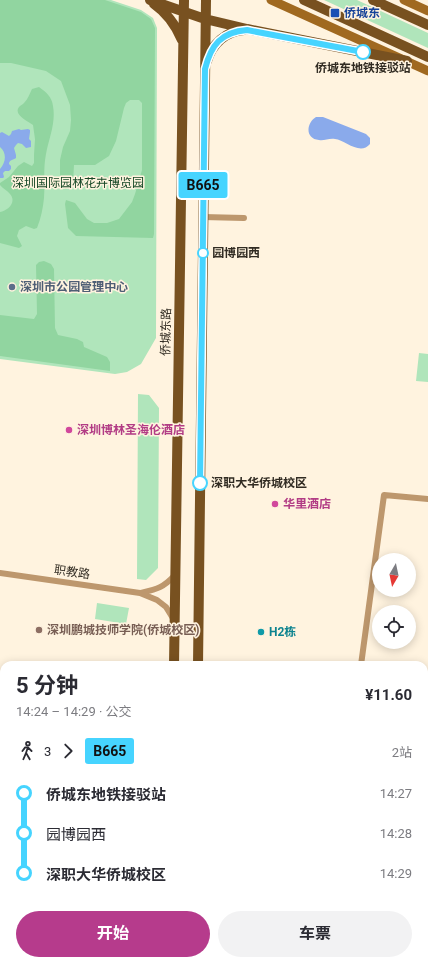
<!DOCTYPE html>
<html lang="zh">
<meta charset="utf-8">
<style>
body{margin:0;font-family:Roboto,"Noto Sans SC",sans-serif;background:#f2f2f3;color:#2b2b33;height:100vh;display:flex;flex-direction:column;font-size:15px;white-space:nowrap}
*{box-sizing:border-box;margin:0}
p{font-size:13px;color:#7c7c81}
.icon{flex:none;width:22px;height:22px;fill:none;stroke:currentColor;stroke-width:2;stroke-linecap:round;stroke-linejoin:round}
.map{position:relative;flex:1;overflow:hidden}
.details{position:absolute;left:0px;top:661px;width:428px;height:304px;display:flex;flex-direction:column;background:#fff;border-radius:12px 12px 0 0;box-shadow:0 2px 10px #0003}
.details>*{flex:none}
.badge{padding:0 8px;border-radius:3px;font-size:14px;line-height:26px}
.needle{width:26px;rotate:189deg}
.buttons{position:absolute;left:372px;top:553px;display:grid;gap:8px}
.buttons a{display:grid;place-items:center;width:44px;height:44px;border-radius:50%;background:#fff;box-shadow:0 2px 10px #0003;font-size:20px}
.map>.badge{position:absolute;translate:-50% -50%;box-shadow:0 0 0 2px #fff}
.legs{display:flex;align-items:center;gap:6px;height:44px;padding:0 16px;font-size:13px}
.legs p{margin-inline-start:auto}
.head{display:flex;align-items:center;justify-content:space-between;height:68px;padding:0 16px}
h1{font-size:22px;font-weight:700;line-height:30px}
.cta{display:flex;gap:8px;margin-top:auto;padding:8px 16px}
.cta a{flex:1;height:46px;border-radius:24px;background:#b63b8c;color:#fff;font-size:16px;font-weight:700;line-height:46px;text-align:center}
.cta a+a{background:#f2f2f3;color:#2b2b33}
ul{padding:0 16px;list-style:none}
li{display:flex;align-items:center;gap:14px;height:40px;font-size:15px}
li i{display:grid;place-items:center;width:6px;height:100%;margin:0 5px;background:currentColor}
li i::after{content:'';width:10px;height:10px;margin:-5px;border:3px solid;border-radius:50%;background:#fff}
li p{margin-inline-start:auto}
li:first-child i{background:linear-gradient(#0000 50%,currentColor 0)}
li:last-child i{background:linear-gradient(currentColor 50%,#0000 0)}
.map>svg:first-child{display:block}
.green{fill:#b0e5bb}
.forest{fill:#91d5a0}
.water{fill:#8aaaeb}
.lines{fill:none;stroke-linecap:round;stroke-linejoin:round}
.street{stroke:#bd976d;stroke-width:6}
.secondary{stroke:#a06920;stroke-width:9}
.primary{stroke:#785120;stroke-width:10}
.line-1-casing{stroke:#fff;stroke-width:9}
.line-1{stroke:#46d4ff;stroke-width:6}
.transit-dot{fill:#1a4fb4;stroke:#fff3df;stroke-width:1.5}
.stop-1-dot{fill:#fff;stroke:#46d4ff;stroke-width:2}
.service-dot{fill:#5c6f8a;stroke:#fff3df;stroke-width:1.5}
.hotel-dot{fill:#d1479c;stroke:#fff3df;stroke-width:1.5}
.education-dot{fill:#8d6e63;stroke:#fff3df;stroke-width:1.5}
.culture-dot{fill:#0f9aa8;stroke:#fff3df;stroke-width:1.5}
.labels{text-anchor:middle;stroke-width:3;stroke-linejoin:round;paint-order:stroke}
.transit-label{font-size:12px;font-weight:bold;fill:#164399;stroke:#fff3df;text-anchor:start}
.stop-label{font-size:12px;font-weight:bold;fill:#312b22;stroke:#fff3df;text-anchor:start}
.park-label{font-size:12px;fill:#154725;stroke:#fff3df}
.service-label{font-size:12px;font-weight:bold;fill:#4e5e75;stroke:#fff3df;text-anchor:start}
.street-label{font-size:12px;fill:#312b22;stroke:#fff3df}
.hotel-label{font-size:12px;font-weight:bold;fill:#b23c85;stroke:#fff3df;text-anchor:start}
.education-label{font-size:12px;font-weight:bold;fill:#785e54;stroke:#fff3df;text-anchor:start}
.culture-label{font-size:12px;font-weight:bold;fill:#0d838f;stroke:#fff3df;text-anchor:start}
</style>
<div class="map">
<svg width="428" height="965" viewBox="0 0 428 965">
<rect width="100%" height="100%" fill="#fff3df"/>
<path class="green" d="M0 0H111L141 10 153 18 157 28 156 338 141 364 127 372 115 374 0 359Z
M324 0H357L428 33V48Z
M419 353 428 354V382L416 381Z
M138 394 149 395 159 408 158 568 146 580 137 579Z
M97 603 129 608 126 624 95 619Z"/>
<path class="forest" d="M0 0H105L141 12 151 19 155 28 154 234 153 238 76 236 68 228 65 204 66 200 75 203 87 219 94 223H107L119 219 132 202 135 194 142 170V103L139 100H130L126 103 124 108 116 141 109 156 95 165H74L73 183 72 188 65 189 60 179V160L63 147 70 131 71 120 70 105 61 81 46 71 11 63H0Z
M39 87C46 92 52 97 53 106 56 123 49 138 46 154 43 169 45 183 44 198 43 208 41 218 37 228L34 229 26 226 19 230 17 236 22 246 19 248 0 243V212C8 211 17 202 10 194 7 190 3 189 0 185V183L9 177 18 166 24 162 32 166 34 163V155L35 139 33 125C28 121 13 115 19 107 21 105 22 105 24 103 28 99 30 93 32 89Z
M44 261 51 264 54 269 55 328 58 335 77 339 83 342 84 347 107 357 110 362V371L0 356V315L34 319 37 314 36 265 39 262Z"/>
<path class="water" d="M316 117H323L366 134 370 138V144C360 156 345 140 335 139 329 138 324 141 319 140 305 139 306 123 316 117Z
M19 129 21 130 28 129 30 130V132L29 139 31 141V147L26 148 22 144 18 143 16 145 14 148 16 155V158C13 160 9 160 9 164L11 166V169L9 171H5L3 173 4 177 3 178H0V169C6 162 7 153 0 147V133L2 132 9 136 11 134 12 131Z"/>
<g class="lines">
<path class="street" d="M203 217 244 218
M0 573 140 593 157 600 166 607 174 620
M140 593C157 589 163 588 175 575
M361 665 384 495 428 499
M424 861 428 862
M347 961 385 965"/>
<path class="secondary" d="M271 0 428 71
M404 0 428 11
M424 795H428"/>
<path class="primary" d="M150 0 205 19 247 29 407 61
M304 0 428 57
M373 0 428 25
M154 4C167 13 176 26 182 40
M207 61C212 44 226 31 244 30
M174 665 184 0
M198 665 206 0
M181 961H183
M202 961V965
M156 965 157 961"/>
</g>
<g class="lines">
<g class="line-1-casing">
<path id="line-1" d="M200 483 205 69C211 45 221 32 247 30L363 52"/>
</g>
<use href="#line-1" class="line-1"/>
</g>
<rect class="transit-dot" x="330" y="8" width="10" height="10" rx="2"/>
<g class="stop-1-dot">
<circle cx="363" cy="52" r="7"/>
<circle cx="203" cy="253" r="5"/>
<circle cx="200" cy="483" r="7"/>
</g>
<circle class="service-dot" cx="12" cy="287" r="4"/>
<g class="hotel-dot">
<circle cx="69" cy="430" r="4"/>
<circle cx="275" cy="504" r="4"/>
</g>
<circle class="education-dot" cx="39" cy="630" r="4"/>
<circle class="culture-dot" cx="261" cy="632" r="4"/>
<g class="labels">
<g class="transit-label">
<text x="344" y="17">侨城东</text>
</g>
<g class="stop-label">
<text x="363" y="72" text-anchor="middle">侨城东地铁接驳站</text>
<text x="212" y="257">园博园西</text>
<text x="211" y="487">深职大华侨城校区</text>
</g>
<g class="park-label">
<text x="78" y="187">深圳国际园林花卉博览园</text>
</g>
<g class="service-label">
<text x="20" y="291">深圳市公园管理中心</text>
</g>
<g class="street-label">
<text transform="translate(166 332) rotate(-89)" y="4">侨城东路</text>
<text transform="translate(72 572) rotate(8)" y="4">职教路</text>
</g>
<g class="hotel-label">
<text x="77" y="434">深圳博林圣海伦酒店</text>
<text x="283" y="508">华里酒店</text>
</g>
<g class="education-label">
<text x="47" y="634">深圳鹏城技师学院(侨城校区)</text>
</g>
<g class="culture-label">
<text x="269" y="636">H2栋</text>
</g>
</g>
</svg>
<div class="buttons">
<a><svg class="needle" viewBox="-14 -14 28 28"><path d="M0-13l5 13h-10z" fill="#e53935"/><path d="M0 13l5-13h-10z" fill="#7c7c81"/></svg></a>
<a><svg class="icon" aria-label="locate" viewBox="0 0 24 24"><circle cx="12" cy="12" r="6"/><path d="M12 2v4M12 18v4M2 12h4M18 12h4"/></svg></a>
</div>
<b class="badge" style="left:203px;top:185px;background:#46d4ff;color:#111">B665</b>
<section class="details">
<div class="head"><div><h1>5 分钟</h1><p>14:24 – 14:29 · 公交</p></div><b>¥11.60</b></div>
<div class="legs"><svg class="icon" aria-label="walk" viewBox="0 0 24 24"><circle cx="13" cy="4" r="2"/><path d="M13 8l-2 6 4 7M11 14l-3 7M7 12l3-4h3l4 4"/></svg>3<svg class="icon" aria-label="forward" viewBox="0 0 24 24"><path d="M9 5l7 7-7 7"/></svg><b class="badge" style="background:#46d4ff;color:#111">B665</b><p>2站</p></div>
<ul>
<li><i style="color:#46d4ff"></i><b>侨城东地铁接驳站</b><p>14:27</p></li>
<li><i style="color:#46d4ff"></i><span>园博园西</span><p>14:28</p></li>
<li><i style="color:#46d4ff"></i><b>深职大华侨城校区</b><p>14:29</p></li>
</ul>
<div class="cta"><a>开始</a><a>车票</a></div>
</section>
</div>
